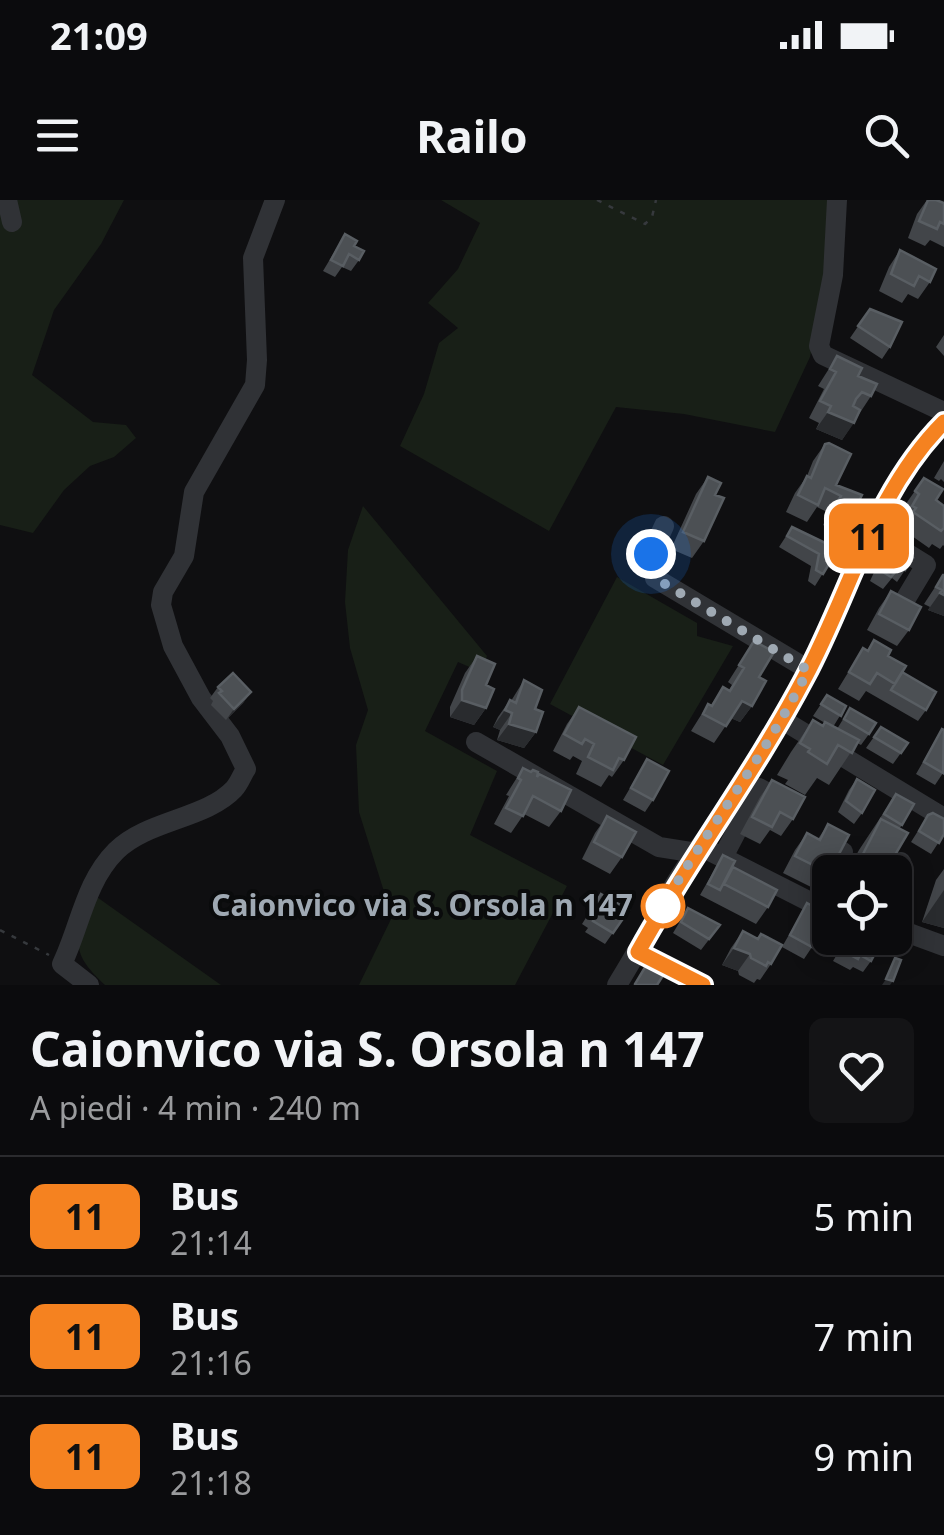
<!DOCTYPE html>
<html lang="it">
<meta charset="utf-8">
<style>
body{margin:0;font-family:"Noto Sans",sans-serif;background:#141416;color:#f1f3f6;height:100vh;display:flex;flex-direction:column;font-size:38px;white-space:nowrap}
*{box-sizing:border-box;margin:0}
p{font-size:32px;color:#9a9b9d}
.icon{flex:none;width:55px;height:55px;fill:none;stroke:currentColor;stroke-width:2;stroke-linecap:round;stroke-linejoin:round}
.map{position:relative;height:785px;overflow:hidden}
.details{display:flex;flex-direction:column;background:#0b0b0d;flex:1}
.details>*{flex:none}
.badge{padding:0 20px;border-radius:15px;font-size:35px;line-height:65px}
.fabs{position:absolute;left:812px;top:655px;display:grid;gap:20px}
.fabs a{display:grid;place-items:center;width:100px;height:100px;border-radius:15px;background:#0b0b0d;box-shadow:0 5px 25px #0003,0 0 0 2px #2b2b2e;font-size:50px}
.you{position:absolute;width:50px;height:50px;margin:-25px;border:8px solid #fff;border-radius:50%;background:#1a73e8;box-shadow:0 0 0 15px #1a73e833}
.map>.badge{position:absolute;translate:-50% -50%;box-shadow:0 0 0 5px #fff}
.round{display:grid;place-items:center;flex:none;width:105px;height:105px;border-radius:15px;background:#141416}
.head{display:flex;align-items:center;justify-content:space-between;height:170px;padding:0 30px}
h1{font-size:48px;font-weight:700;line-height:75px}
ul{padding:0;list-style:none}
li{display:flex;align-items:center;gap:30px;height:120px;padding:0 30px;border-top:2px solid #2b2b2e}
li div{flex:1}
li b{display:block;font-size:38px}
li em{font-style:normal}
li .badge{min-width:110px;font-weight:700;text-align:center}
.status{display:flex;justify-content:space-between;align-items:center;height:70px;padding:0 50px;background:#0b0b0d;direction:ltr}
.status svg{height:28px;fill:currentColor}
header{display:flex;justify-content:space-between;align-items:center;height:130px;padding:0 30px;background:#0b0b0d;font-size:45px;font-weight:700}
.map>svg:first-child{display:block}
.green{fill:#181f17}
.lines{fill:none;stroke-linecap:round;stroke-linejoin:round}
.path{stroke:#36393d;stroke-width:2.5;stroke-dasharray:5 8;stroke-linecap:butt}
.minor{stroke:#303236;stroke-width:20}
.wall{fill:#424549}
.shaded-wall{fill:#292b2e}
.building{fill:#4c5054;stroke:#595e63;stroke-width:2.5}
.line-casing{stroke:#fff;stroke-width:22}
.line{stroke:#f58220;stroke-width:15}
.walk{stroke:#9fa9b3;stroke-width:10;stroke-dasharray:0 18}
.stop-dot{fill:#fff;stroke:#f58220;stroke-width:5}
.labels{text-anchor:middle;stroke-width:8;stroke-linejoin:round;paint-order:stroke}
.stop-label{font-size:30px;font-weight:bold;fill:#9fa9b3;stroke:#0a0b0c;text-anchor:end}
</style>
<div class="status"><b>21:09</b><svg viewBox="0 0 49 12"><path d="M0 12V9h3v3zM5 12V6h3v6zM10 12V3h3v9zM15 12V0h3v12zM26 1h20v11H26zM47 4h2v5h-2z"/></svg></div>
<header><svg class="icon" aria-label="menu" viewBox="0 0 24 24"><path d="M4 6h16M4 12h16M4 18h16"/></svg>Railo<svg class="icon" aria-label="search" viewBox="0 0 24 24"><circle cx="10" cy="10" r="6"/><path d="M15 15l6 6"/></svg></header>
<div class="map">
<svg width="944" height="785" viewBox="0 0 944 785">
<rect width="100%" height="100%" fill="#0f0f11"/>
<path class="green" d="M0 0H124L101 44 54 110 32 175 93 222 126 225 136 238 114 257 90 266 64 290 33 333 0 325Z
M441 0H832L826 76 810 157 775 232 684 214 616 207 549 331 400 246 424 194 439 143 458 128 428 103 458 69 480 23Z
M363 306 487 456 481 472 458 462 425 531 497 571 470 635 567 686 515 785H359L392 717 359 612 356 545 368 510 350 448 345 402 348 350Z
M617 377 697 423V436L733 446 663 565 550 504Z
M94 695 221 785H105C68 751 75 739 94 695Z"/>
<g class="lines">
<path class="path" d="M597 0 645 24 652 17 656 0
M0 730 49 755"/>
<path class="minor" d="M7 0 12 22
M837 0 833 75 819 146 823 155 944 212
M664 326 651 354 655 378 809 470
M871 331 926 365 905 400
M781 519 944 618
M476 542 659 647 697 653
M702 647 830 712
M723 657 759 588 785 602
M832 672 843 652
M895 675 901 662
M815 704 830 676
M895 728 944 746
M638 752 703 785
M89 785 62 764C80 727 85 682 116 651 147 620 206 619 234 589 239 584 242 575 246 569L230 536 201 498 173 446 161 405 163 392 184 356 194 292 255 185 257 160 253 58 275 0
M617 785C637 753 655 719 674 686 692 656 714 628 734 598 760 558 784 516 807 474 851 389 875 292 944 222"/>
</g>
<path class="wall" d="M927 0 944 3V47L930 40 925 46 908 38 917 14Z
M345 34 354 46 359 60 351 71 342 67 335 77 323 71Z
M900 50 930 82 918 99 908 94 902 103 879 91 889 67Z
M870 109 890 147 882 159 850 138Z
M944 135V156L936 147Z
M837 156 858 176 871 196 842 240 816 229 819 223 809 218 824 189 818 186Z
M825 244 836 285 851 317 839 334 823 325 829 313 817 307 807 322 786 312 795 293 807 276 813 261Z
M944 261V282L941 279 939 281 934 278Z
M708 277 715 295 704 341 692 358 671 349 696 294Z
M924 278 936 300 944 306V346L943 345 940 349 932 344 929 348 902 329 904 325 900 323 907 311 903 308Z
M792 327 838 349 815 386 808 381 811 366 779 347Z
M891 342 913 358 897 382 892 378 883 389 870 381 883 353Z
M943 375H944V416L928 410 930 407 924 404Z
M891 391 909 430 897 446 867 430 879 408Z
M874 440 902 472 926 510 918 521 866 491 859 501 838 489 863 448 867 450Z
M754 441 759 477 752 506 740 522 731 518 714 543 691 531 708 504 711 505 723 487 729 490 732 485 728 482Z
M477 456 486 485V508L474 525 450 517V507L465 473Z
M524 480 535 509 536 532 524 548 497 540 500 530 493 527 498 517 510 500 511 501Z
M218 487 251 492 243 503 226 520 211 505 213 501 210 498Z
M827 495 846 506 833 527 837 529 850 508 869 534 861 545 857 543 829 585 817 578 805 595 785 584 788 580 777 575 791 552 813 520 823 526 825 523 813 516Z
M579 507 624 560 612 577 609 575 601 587 576 574 582 561 573 556 570 560 553 551 567 524Z
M881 527 908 543 893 564 866 548Z
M942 529 943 573 935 585 916 574Z
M647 559 653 600 645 612 623 600Z
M523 568 537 576 561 611 549 627 524 614 511 633 494 624 509 596 506 595Z
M857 579 862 613 854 624 838 612 849 590Z
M772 580 793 619 781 636 770 630 760 644 740 634 760 597Z
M896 594 914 604 900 628 885 672H847L859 650Z
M928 615 944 634 931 654 911 642Z
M607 616 622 657 610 674 582 659 595 633Z
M828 624 829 673 817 690 783 673 795 650 807 633 818 639Z
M723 655 729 673 768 707 756 724 700 695Z
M944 669V728L922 722 936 680Z
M601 694 629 710 605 744 585 732 588 728 582 724Z
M807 703 818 722 812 747 804 759 782 747Z
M688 708 720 725 701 750 673 733Z
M743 731 771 764 760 780 757 779 754 783 739 775 738 771 722 765 731 748Z
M847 738 871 761 863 772 853 767 850 770 833 761Z"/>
<path class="shaded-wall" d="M828 212 854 223 842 240 816 229Z
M940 393 944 395V416L928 410Z
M251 492 243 503 226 520 234 509Z
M462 500 486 508 474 525 450 517Z
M742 501 752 506 740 522 730 518Z
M505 510 512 513 500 530 493 527Z
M509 524 536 532 524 548 497 540Z
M944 690V728L922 722Z
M734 748 750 754 738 771 722 765Z
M886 779 893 781 890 785H882Z"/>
<path class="building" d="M928 0H936L944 3V24L940 22 937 29 919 21Z
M345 34 357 41 354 46 364 51 359 60 349 54 343 66 331 60Z
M900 50 936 69 930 82 919 76 914 86 891 74Z
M870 109 902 122 890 147 858 126Z
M837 156 862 168 858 176 877 184 871 196 862 192 856 199 853 206 860 210 854 223 828 212 831 206 820 201 836 172 830 169Z
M829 243 851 254 836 285 862 295 851 317 834 308 841 296 825 288 818 305 798 295 807 276 811 278 825 244Z
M708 277 721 283 715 295 724 298 704 341 683 332Z
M924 278 943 289 936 300 944 306V328L941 331 913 312 916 308 912 306 919 294 915 291Z
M792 327 838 349 823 374 816 370 819 354 787 336Z
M891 342 913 358 905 370 900 367 891 377 878 369Z
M943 375H944V395L940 393 942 390 936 387Z
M891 391 921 407 909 430 879 414Z
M874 440 891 450 888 456 906 466 895 484 877 473 870 484 849 472 863 448 868 451Z
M754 441 774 452 759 477 766 481 752 506 742 501 726 526 703 514 708 504 712 506 723 487 730 491 744 468 739 465Z
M477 456 495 464 486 485 494 489 486 508 462 500V490Z
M902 472 936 492 926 510 891 490Z
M233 473 251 492 234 509 219 493 222 491 218 487Z
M524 480 542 490 535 509 543 512 536 532 509 524 512 513 505 510 510 500 516 503Z
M827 495 846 506 841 516 821 504Z
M579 507 636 537 624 560 619 558 613 570 588 557 594 544 585 539 582 544 564 534Z
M850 508 876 523 869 534 844 519Z
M813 520 823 526 825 522 859 540 852 553 838 545 827 564 808 552 810 549 800 543Z
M881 527 908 543 901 553 874 537Z
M942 529 944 530 943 573 924 562Z
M647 559 669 571 653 600 631 588Z
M523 568 531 572 533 570 538 572 537 577 539 574 571 590 561 611 533 596 523 616 506 608 521 580 518 578Z
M857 579 875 590 862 613 846 601Z
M772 580 805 597 793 619 780 612 772 627 752 617Z
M896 594 914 604 902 625 884 614Z
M933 613 944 619V634L939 643 919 631 928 615Z
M607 616 636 632 622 657 594 642Z
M881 619 908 633 885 672H866L863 671 868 656 863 654Z
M828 624 849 635 829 673 795 656 807 633 820 640Z
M723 655 735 661 720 690 708 684Z
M733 667 777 690 768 707 724 684Z
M601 694 629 710 613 733 593 721 596 716 590 713Z
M807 703 823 712 818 722 824 725 812 747 790 735Z
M688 708 720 725 709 739 681 722Z
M743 731 758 739 761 734 782 745 771 764 768 762 766 766 751 758 750 754 734 748Z
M848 738H873L881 742 871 761 860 755 858 759 841 750Z
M895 758 901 760 893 781 886 779Z
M647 764 664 774 657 785H636L635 784Z"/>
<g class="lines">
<g class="line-casing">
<path id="line" d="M703 785 638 752C690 658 755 572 805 477 851 391 874 292 944 222"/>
</g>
<use href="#line" class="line"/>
<path class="walk" d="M651 354 655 378 808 470C765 557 704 633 656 718L663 706"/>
</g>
<circle class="stop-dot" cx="663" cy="706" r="20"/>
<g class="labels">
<g class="stop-label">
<text x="633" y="716">Caionvico via S. Orsola n 147</text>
</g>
</g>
</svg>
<div class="fabs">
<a><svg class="icon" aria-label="locate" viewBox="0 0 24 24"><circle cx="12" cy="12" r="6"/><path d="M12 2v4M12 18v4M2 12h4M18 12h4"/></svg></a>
</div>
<div class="you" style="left:651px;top:354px"></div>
<b class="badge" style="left:869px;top:336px;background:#f58220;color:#111">11</b>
</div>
<section class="details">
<div class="head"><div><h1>Caionvico via S. Orsola n 147</h1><p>A piedi · 4 min · 240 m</p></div><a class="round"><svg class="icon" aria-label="heart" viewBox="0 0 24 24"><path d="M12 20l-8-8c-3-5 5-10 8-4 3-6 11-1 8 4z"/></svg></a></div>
<ul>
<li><span class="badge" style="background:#f58220;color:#111">11</span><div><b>Bus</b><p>21:14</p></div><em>5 min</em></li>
<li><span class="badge" style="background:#f58220;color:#111">11</span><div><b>Bus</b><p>21:16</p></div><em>7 min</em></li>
<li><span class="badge" style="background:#f58220;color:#111">11</span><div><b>Bus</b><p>21:18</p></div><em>9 min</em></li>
</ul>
</section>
